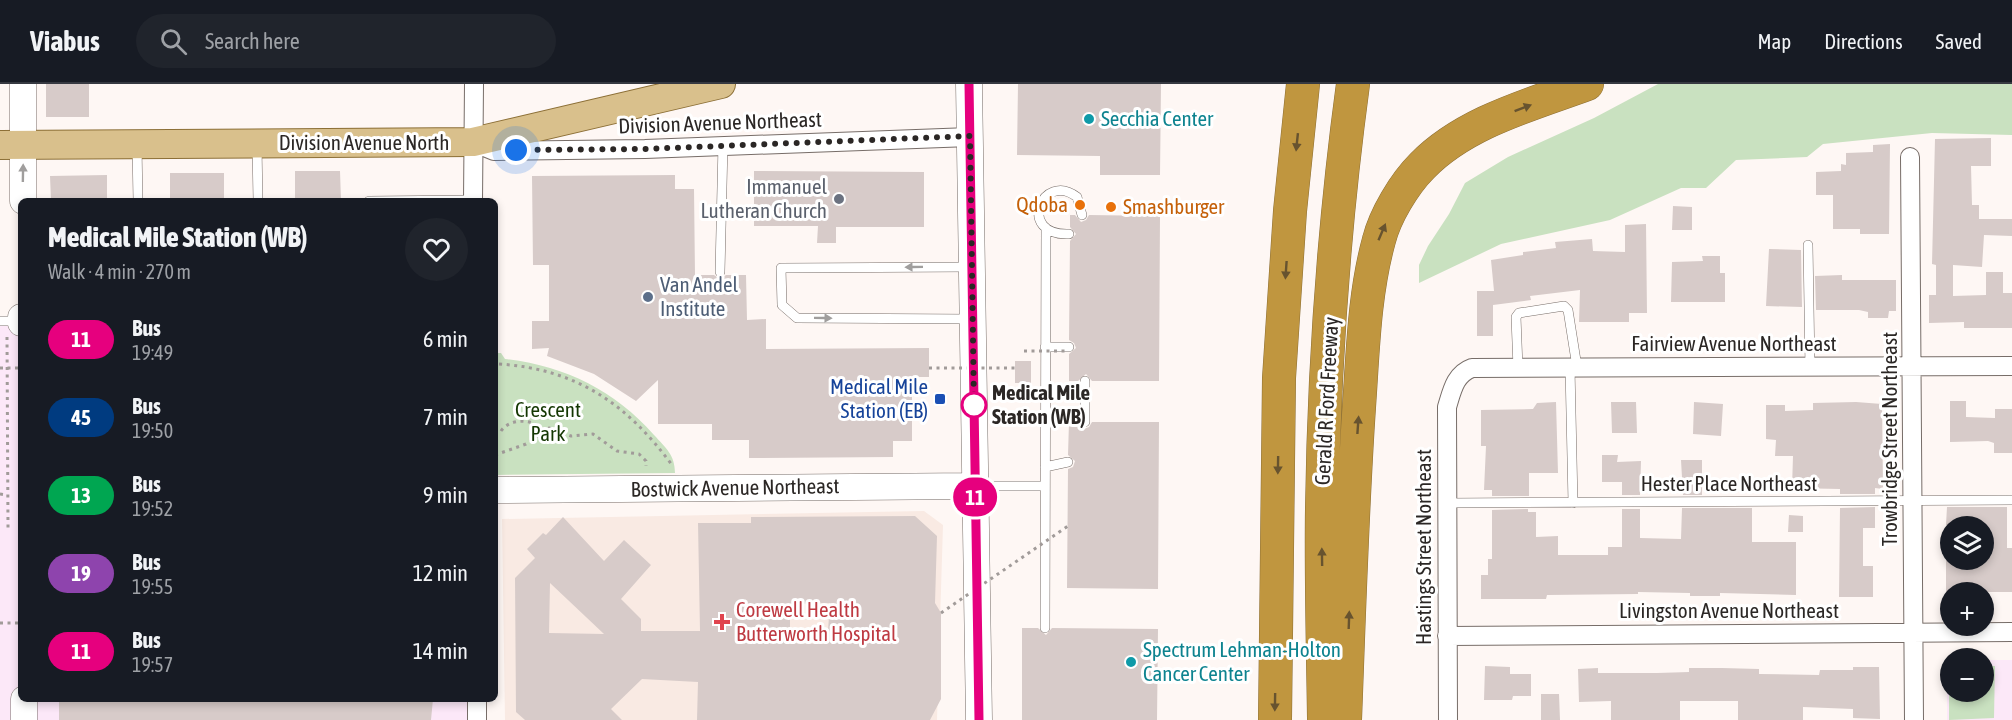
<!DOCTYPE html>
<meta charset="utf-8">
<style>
body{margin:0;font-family:"Asap Condensed",sans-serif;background:#20242c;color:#f1f3f6;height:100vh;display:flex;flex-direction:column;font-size:22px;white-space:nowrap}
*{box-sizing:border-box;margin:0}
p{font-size:20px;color:#9ea1a6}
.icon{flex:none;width:33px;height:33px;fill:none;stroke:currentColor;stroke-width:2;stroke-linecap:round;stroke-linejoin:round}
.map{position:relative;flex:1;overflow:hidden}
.sheet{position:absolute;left:18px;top:114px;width:480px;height:504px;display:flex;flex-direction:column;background:#171b24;border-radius:9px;box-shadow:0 3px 9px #0003}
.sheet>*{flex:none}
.badge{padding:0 12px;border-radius:20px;font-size:21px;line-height:39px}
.tools{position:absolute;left:1940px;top:432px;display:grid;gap:12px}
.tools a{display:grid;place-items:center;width:54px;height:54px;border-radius:50%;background:#171b24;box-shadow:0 3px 9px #0003;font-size:30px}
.you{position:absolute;width:30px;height:30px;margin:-15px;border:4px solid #fff;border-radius:50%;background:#1a73e8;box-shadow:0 0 0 9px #1a73e833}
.map>.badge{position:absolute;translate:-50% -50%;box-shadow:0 0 0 3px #fff}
.round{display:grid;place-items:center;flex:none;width:63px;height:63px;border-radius:32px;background:#20242c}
.head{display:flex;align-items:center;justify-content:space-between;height:102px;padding:0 30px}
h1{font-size:28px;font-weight:800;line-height:45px}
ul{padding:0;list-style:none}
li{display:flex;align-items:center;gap:18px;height:78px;padding:0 30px}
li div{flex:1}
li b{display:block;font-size:22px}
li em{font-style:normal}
li .badge{min-width:66px;font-weight:700;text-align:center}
header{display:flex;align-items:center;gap:36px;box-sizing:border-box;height:84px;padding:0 30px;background:#171b24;border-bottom:2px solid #363941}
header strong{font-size:28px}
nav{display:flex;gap:33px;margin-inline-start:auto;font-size:21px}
.search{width:420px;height:54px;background:#20242c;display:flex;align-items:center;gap:15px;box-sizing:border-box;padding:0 21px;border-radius:33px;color:#9ea1a6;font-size:22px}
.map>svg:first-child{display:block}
.built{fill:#f9eae3}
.industrial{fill:#fce8f8}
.green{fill:#c9e1c0}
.building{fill:#d7cbc9;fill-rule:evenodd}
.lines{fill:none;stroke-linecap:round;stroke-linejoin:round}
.lane-casing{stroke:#776d68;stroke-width:10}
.street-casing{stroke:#776d68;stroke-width:20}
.secondary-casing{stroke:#776d68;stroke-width:27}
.primary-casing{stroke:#8c6f36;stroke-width:30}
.highway-casing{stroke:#8c6f36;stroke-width:34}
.path{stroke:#a19b99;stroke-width:3;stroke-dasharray:3 4.5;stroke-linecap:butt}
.lane{stroke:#fff;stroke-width:9}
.street{stroke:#fff;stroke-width:18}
.secondary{stroke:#fff;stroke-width:26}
.primary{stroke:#d9c08c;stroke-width:28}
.highway{stroke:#c0963f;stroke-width:33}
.path-bridge{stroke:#a19b99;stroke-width:3;stroke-dasharray:3 4.5;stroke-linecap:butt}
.oneway{fill:#67532f}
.oneway2{fill:#a09e9d}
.line-casing{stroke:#fff;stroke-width:14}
.line{stroke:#e6007e;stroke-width:9}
.walk{stroke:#2b2725;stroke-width:6;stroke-dasharray:0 10.8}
.culture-dot{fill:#0f9aa8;stroke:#fff;stroke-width:2}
.worship-dot{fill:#6b7280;stroke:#fff;stroke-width:2}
.food-dot{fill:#e8710a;stroke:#fff;stroke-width:2}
.service-dot{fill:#5c6f8a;stroke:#fff;stroke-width:2}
.transit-dot{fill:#1a4fb4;stroke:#fff;stroke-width:2}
.stop-dot{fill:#fff;stroke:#e6007e;stroke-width:3}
.health-dot{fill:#e0444e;stroke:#fff;stroke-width:2}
.labels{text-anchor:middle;stroke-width:6;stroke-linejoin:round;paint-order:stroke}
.culture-label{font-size:21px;fill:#0d838f;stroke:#fff;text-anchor:start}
.street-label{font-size:21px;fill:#2b2725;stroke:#fff}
.worship-label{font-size:21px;fill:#5b616d;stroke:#fff;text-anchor:end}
.food-label{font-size:21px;fill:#c56008;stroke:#fff;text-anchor:end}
.service-label{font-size:21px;fill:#4e5e75;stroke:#fff;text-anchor:start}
.transit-label{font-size:21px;fill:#164399;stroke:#fff;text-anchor:end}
.stop-label{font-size:21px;font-weight:bold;fill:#2b2725;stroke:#fff;text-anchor:start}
.park-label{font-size:21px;fill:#143702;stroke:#fff}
.health-label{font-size:21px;fill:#be3a42;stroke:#fff;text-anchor:start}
</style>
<header>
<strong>Viabus</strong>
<div class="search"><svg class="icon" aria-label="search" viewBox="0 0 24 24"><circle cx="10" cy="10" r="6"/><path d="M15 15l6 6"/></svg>Search here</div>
<nav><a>Map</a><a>Directions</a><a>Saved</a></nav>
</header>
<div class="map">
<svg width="2012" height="636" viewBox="0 0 2012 636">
<rect width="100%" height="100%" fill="#fef7f4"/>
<path class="built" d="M924 427 943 441 937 636H505L502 435Z"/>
<path class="industrial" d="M21 236V615H477V636H0V237Z
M1947 575H1950V608H1983V576H2012V636H1947Z"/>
<path class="green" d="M1658 0H2012V51L1932 49 1823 60 1807 73 1736 76 1706 104H1681L1610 136 1501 160 1419 199V181L1428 162 1449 130 1465 99 1508 73 1594 34Z
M495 269H501L505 275C565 282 614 306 654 351 666 364 675 371 675 389L495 391Z
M1949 582 1950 608H1983V582H1995L1994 634 1949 636Z"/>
<path class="building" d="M46 0H89V33H46Z
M1018 0H1161L1160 91H1100V72L1017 71Z
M1991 54V82H1971L1972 121H1979V135H2012V152L1984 151 1982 183 1953 181V212L1986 211V188H2003V209H2012V244H1964V238L1929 239V211H1936V181L1932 180 1935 55Z
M1890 60 1889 150H1860V145H1833V111H1816V88L1841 87V80L1846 81V69L1873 68V61Z
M295 87H340L341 117H295Z
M754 87 924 88V143H836V159H817L818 142H754Z
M170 89H224V117H170Z
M107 91V117H51L50 92Z
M675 91V105H694L695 191H714L720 195 726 191H746L747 236 766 235V265L929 264V293H912V357H893V373L749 374V356H712V340H658V296L636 317 594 290 547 272 549 264 532 265V237H549V181H533L532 92Z
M1673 122 1692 123V146H1672Z
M1070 131H1075L1081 138 1086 136 1089 131 1160 132 1159 297H1092L1086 290 1078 297H1069V270L1076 264 1074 259 1069 256 1070 157 1076 150 1070 143Z
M1646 140 1647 229H1629V238H1579L1580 206 1530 212 1531 216 1493 221V252H1477V207H1494L1491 176 1523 171V168L1556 164 1555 158 1592 155 1593 167 1625 168V141Z
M1769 165 1801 166 1802 223 1766 222Z
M1702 172H1720V189H1725V218H1671L1672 178 1703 177Z
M1842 191V196H1896V227H1889L1888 234H1868V228L1859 226H1816L1815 192Z
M1015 277H1031V299H1015Z
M1950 317H1966V333L1995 334V325H2012V369H1994V359L1988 357 1950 358Z
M1556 318 1558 389H1529V412H1492V406H1484L1486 362H1481V326L1533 325 1537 319Z
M1611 318H1636L1637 349H1612Z
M1694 318 1723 320 1721 352 1693 350Z
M1856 318 1882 320 1883 405 1875 404V410H1840V405L1792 404 1793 372H1775L1776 356 1766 355V321H1785V327L1813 326V319Z
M1069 338H1078L1084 345 1089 343 1092 338H1159L1158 505 1067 504 1068 385 1073 383 1075 377 1068 371Z
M1602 371H1618L1617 378 1641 377 1640 411H1622V398H1602Z
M1681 376H1702V411H1683Z
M1875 423V444H1863V482H1873V513H1839L1840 424Z
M1947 423H2007V464H2012V508H1946V476H1988L1987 444 1946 441Z
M1682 424H1752V458H1796V511L1720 509V512H1690V509L1638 508V510L1547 511 1546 515H1481V491H1488V475H1492V426L1528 425V428H1536V453L1558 452V471H1608V463H1622V425H1640V454L1681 455Z
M1789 431 1803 432V448H1788Z
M915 432 937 452 935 519 941 529V615L930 636H697L698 598 642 595 611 625 622 636H525L516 628 515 494 535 474 527 465 543 449 546 451 563 433 604 477 624 456 651 481 621 515 641 535V547H700L698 439H751V433ZM550 499 604 550 549 549ZM830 519 827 560 790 559V520Z
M1022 544H1038L1046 551 1052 544 1158 545 1157 636H1022Z
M1485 582 1510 583V590H1531V612H1513L1512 616H1484Z
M1853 583H1879L1880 635 1853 634V625L1803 623V636H1738V617H1680V636H1611V617L1579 618 1578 585 1598 584V589H1657L1689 588V584H1722L1759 585V590L1819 591 1820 586H1853Z
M1541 610H1559L1560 636H1541Z
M59 615H433L431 636H59Z"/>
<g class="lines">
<g class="lane-casing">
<path id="lane" d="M137 62 138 117
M257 62 258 117
M369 117 473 116
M1069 150C1016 152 1042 86 1077 113L1082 131
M1808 161 1810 283
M971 183 781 184 782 221 797 234 972 235
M720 188 723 60
M0 237H19
M1045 263H1069
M1518 284 1516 233 1519 229 1564 222 1568 226 1577 283
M1570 284 1573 419
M1085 338V297
M1045 383 1068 378
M977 402H1044
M1446 419 2012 416
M1045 544 1046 144"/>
</g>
<g class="street-casing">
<path id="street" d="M477 60 494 67 645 65 970 53
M1910 73 1914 636
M473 117 474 0
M1447 552 2012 548
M477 615V636
M1448 636 1447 323C1452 307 1455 290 1472 284L2012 282"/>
</g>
<g class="secondary-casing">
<path id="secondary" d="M969 0 979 636
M23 117V0
M21 233V239
M495 406 974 402
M24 636V615"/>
</g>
<g class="primary-casing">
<path id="primary" d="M0 61 473 58 721 0"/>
</g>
<g class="highway-casing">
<path id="highway" d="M1324 634C1323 565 1321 495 1322 425 1324 284 1334 140 1353 0
M1275 636 1279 294 1290 127 1303 0
M1345 636C1349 532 1352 427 1359 323 1363 267 1364 210 1379 156 1385 132 1404 100 1422 82 1465 38 1530 21 1587 0"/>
</g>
<path class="path" d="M7 253 8 444
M499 280C577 285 627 320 672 381
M501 347C511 333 534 335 545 347
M495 371 526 360 549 344 571 352 593 350 617 367 639 370 646 377V382
M0 410 7 411
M0 539H21"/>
<use href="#lane" class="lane"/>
<use href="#street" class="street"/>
<use href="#secondary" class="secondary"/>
<use href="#primary" class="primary"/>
<use href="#highway" class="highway"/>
<path class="path-bridge" d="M1024 267H1069
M0 284H21
M929 284H1015
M941 529 1068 442"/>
</g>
<defs><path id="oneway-solid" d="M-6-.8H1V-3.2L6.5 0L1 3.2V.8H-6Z" transform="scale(1.5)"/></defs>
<g class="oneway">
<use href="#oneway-solid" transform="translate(1523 24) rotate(-21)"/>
<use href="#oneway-solid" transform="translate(1297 58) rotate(96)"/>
<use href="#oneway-solid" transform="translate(1382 148) rotate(-67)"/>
<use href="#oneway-solid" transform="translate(1286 186) rotate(94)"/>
<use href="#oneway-solid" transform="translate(1358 341) rotate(-86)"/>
<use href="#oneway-solid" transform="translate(1278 381) rotate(91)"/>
<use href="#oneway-solid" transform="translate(1322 473) rotate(-91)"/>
<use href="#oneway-solid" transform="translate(1349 536) rotate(-88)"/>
<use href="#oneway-solid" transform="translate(1275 618) rotate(91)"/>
</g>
<g class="oneway2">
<use href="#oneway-solid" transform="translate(23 89) rotate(-89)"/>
<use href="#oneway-solid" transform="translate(914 183) rotate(179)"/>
<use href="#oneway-solid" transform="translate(823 234) rotate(1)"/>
</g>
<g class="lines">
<g class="line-casing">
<path id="line" d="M969 0 979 636"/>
</g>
<use href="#line" class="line"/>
<path class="walk" d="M516 66 645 65 970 52 974 321"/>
</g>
<g class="culture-dot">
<circle cx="1089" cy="35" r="6"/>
<circle cx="1131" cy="578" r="6"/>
</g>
<circle class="worship-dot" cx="839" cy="115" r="6"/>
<g class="food-dot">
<circle cx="1080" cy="121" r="6"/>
<circle cx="1111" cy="123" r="6"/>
</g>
<circle class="service-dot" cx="648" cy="213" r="6"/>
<rect class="transit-dot" x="934" y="309" width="12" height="12" rx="3"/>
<circle class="stop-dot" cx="974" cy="321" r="12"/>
<path class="health-dot" d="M719 529h6v6h6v6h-6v6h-6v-6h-6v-6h6z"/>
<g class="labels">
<g class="culture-label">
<text x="1101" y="42">Secchia Center</text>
<text x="1143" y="573">Spectrum Lehman-Holton<tspan x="1143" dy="24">Cancer Center</tspan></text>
</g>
<g class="street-label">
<text transform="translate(720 39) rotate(-2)" y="7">Division Avenue Northeast</text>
<text x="364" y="66">Division Avenue North</text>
<text x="1734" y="267">Fairview Avenue Northeast</text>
<text transform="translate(1327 317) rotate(-87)" y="7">Gerald R Ford Freeway</text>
<text transform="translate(1890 355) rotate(-90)" y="7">Trowbridge Street Northeast</text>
<text x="1729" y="407">Hester Place Northeast</text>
<text transform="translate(735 404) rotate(-1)" y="7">Bostwick Avenue Northeast</text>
<text transform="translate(1424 463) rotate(-90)" y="7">Hastings Street Northeast</text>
<text x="1729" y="534">Livingston Avenue Northeast</text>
</g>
<g class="worship-label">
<text x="827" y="110">Immanuel<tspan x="827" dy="24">Lutheran Church</tspan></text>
</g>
<g class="food-label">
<text x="1068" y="128">Qdoba</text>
<text x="1123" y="130" text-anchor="start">Smashburger</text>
</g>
<g class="service-label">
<text x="660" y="208">Van Andel<tspan x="660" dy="24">Institute</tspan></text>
</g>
<g class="transit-label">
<text x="928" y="310">Medical Mile<tspan x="928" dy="24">Station (EB)</tspan></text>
</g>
<g class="stop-label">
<text x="992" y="316">Medical Mile<tspan x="992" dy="24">Station (WB)</tspan></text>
</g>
<g class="park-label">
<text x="548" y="333">Crescent<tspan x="548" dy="24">Park</tspan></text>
</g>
<g class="health-label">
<text x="736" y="533">Corewell Health<tspan x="736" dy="24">Butterworth Hospital</tspan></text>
</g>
</g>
</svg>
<div class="tools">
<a><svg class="icon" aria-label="layers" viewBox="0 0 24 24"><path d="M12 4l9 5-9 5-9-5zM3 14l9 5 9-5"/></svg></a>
<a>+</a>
<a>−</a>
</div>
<div class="you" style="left:516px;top:66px"></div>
<b class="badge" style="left:975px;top:413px;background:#e6007e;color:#fff">11</b>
<section class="sheet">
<div class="head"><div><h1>Medical Mile Station (WB)</h1><p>Walk · 4 min · 270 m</p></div><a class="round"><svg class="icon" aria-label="heart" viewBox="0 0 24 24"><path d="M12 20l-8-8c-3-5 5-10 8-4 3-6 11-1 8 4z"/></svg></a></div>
<ul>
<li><span class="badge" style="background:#e6007e;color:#fff">11</span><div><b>Bus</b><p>19:49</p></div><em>6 min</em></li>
<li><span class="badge" style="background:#003b80;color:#fff">45</span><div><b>Bus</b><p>19:50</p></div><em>7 min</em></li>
<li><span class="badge" style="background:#00a651;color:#fff">13</span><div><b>Bus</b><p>19:52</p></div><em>9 min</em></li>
<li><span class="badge" style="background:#8e44ad;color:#fff">19</span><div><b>Bus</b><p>19:55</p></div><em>12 min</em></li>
<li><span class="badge" style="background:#e6007e;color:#fff">11</span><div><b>Bus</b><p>19:57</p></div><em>14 min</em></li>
</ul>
</section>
</div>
